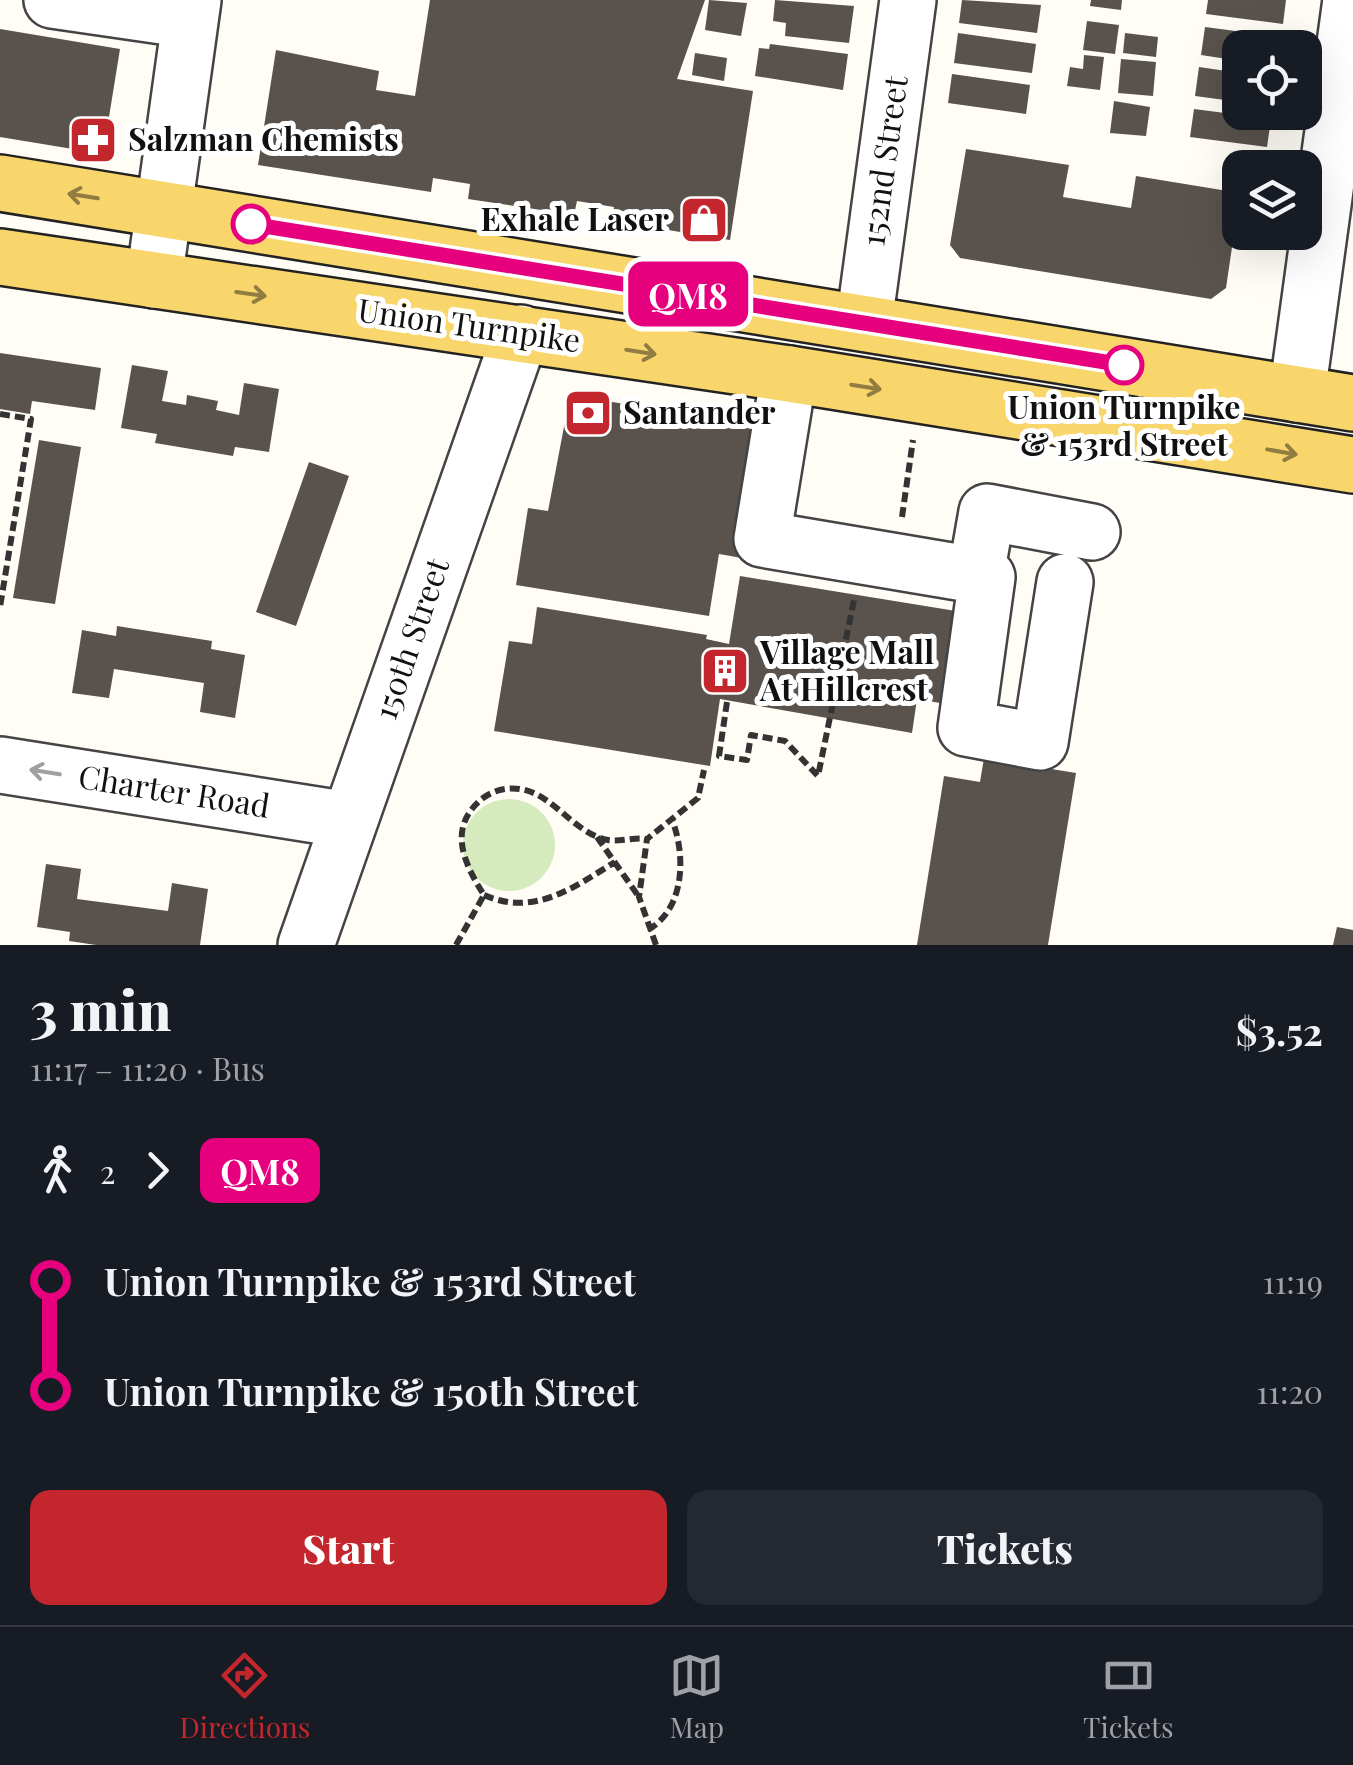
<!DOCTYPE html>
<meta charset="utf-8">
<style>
body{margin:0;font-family:"Playfair Display",serif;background:#242831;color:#f1f3f6;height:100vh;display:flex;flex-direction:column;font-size:38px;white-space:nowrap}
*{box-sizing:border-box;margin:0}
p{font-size:32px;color:#9ea1a6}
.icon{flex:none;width:55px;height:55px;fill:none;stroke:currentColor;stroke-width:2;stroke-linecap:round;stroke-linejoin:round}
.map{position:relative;height:945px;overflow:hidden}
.sheet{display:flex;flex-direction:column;background:#171b24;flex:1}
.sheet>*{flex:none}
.badge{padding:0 20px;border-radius:15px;font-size:35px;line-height:65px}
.tools{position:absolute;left:1222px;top:30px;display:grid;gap:20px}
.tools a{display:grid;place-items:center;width:100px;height:100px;border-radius:20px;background:#171b24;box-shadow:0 10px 40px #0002;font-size:50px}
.map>.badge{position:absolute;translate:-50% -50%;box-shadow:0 0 0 5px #fff}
.legs{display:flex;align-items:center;gap:15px;height:110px;padding:0 30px;font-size:32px}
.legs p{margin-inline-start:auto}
.summary{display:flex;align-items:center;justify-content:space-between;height:170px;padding:0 30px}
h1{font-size:55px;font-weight:800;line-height:75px}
.primary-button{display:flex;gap:20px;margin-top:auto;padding:20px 30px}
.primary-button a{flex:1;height:115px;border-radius:20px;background:#c4262e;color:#fff;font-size:40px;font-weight:800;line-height:115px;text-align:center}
.primary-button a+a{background:#242831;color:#f1f3f6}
ul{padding:0 30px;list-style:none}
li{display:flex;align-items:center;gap:35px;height:110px;font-size:38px}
li i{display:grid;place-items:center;width:15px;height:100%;margin:0 12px;background:currentColor}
li i::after{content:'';width:25px;height:25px;margin:-12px;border:8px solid;border-radius:50%;background:#171b24}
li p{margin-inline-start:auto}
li:first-child i{background:linear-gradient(#0000 50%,currentColor 0)}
li:last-child i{background:linear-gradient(currentColor 50%,#0000 0)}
.menu{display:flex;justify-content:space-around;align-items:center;height:140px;border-top:2px solid #363941;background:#171b24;font-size:28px;color:#9ea1a6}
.menu a{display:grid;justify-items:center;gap:5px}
.menu .on{color:#c4262e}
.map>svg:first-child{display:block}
.green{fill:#d5ebbd}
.building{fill:#5a524d}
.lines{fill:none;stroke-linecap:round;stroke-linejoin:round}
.minor-casing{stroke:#444;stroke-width:60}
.major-casing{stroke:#222;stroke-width:60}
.path{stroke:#333;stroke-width:6;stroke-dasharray:10 5;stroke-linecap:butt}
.minor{stroke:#fff;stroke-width:55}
.major{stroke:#f9d66b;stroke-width:55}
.oneway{stroke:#917d42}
.oneway2{stroke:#a0a0a0}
.line-1-casing{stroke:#fff;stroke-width:22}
.line-1{stroke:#e6007e;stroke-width:15}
.stop-1-dot{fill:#fff;stroke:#e6007e;stroke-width:5}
.labels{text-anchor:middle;stroke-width:10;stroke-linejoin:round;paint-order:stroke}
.poi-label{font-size:32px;font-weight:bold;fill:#111;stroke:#fff;text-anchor:start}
.street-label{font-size:32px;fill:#111;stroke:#fff}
.stop-label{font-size:32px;font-weight:bold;fill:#111;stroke:#fff}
</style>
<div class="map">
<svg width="1353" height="945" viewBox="0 0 1353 945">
<rect width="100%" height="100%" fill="#fffdf5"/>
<path class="green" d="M463 845a46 46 0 1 1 92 0a46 46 0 1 1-92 0Z"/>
<path class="building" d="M430 0H705L677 79 753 91 730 240 612 221 614 207 577 201 574 215 468 199 470 184 433 178 431 192 258 165 276 50 379 71 376 90 415 96Z
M709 0 747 3 741 36 705 30Z
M775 0 854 6 849 43 785 36 786 23 773 21Z
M962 0 1041 5 1037 33 959 23Z
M1091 0H1122L1121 10 1090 6Z
M1208 0H1286L1283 24 1206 14Z
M1087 21 1119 25 1115 54 1083 50Z
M1205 27 1282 37 1280 48H1240V61L1201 55Z
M0 29 120 49 103 154 0 137Z
M958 33 1036 44 1032 73 954 63Z
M1125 33 1158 37 1156 57 1123 53Z
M770 44 848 54 843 90 755 76 759 48 769 49Z
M695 53 727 58 724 81 692 75Z
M1084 55 1104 57 1100 90 1067 86 1070 67 1083 69Z
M1121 59 1156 62 1153 96 1118 93Z
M1199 67 1240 73V102L1195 96Z
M952 74 1030 85 1026 114 948 103Z
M1114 101 1150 107 1146 136 1110 133Z
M1194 109 1271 119 1267 147 1190 137Z
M966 149 1069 165 1063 197 1131 208 1136 176 1240 193 1226 288 1211 299 960 258 950 245Z
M0 353 101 368 95 410 32 401 30 414 0 409Z
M132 365 168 371 162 401 186 405 187 395 218 401 216 410 239 415 244 383 279 389 269 452 235 447 233 456 155 443 157 434 121 428Z
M570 395 763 427 742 558 719 554 709 616 516 585 528 508 548 511Z
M39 440 81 447 55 604 13 598Z
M309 462 349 476 296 626 256 612Z
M740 576 956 611 940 703 917 699 912 733 720 699 710 766 494 731 509 641 532 644 537 607 707 635 706 639 729 644Z
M117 626 212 641 211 649 245 655 235 718 200 712 204 683 114 669 109 698 72 693 82 630 116 636Z
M984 758 1076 773 1048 945H917L944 776 980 782Z
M46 864 81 869 77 899 168 911 172 883 208 889 200 945H96L69 941 70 932 37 927Z
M1337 927 1353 930V945H1333Z"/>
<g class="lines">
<g class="minor-casing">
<path id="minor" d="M52 0 190 20
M154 280 193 0
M864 323 908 0
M789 374 762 539 987 577 966 728 1040 742 1065 582
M1297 394 1351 0
M976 575 987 512 1092 532
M0 765 348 820
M306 945 521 333"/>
</g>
<g class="major-casing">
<path id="major" d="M0 183 1353 403
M0 257 789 374 1353 465"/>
</g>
<path class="path" d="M0 414 31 419 0 607
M902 517 913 440
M727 702 719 756 747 760 751 735 785 741 818 776 854 600
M597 837 639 897
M484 895C534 917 573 888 615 862
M648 930C686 908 686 853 671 817
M456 945 484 895C463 862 447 827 483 798 494 790 507 787 520 789 554 794 574 834 608 840 621 842 634 837 647 839
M656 945 639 897 647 839 698 798 704 770"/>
<use href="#minor" class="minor"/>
<use href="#major" class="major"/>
</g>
<defs><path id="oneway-shaft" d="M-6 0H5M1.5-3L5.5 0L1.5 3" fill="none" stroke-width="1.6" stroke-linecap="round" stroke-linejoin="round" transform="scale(2.5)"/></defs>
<g class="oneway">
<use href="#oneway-shaft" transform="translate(83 196) rotate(-171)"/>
<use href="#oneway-shaft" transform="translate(251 294) rotate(8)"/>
<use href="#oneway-shaft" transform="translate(641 352) rotate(9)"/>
<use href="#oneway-shaft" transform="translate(866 387) rotate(9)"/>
<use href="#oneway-shaft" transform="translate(1282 452) rotate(10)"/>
</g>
<use class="oneway2" href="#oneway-shaft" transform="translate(45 772) rotate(-171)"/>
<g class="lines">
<g class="line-1-casing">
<path id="line-1" d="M251 224 1124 365"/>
</g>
<use href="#line-1" class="line-1"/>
</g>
<defs>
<g id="pharmacy-square" transform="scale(2.5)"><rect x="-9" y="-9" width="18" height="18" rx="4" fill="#c4262e" stroke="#fff"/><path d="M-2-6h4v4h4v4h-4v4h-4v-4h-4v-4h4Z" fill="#fff"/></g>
<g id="shop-square" transform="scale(2.5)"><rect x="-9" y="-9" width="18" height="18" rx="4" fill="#c4262e" stroke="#fff"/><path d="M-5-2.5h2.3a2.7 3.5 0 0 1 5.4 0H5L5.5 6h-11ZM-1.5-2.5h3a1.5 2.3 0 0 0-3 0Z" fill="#fff"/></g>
<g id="bank-square" transform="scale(2.5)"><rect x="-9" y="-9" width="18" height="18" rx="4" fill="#c4262e" stroke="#fff"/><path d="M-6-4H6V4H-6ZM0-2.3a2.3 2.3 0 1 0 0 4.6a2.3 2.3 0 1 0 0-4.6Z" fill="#fff"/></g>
<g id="building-square" transform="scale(2.5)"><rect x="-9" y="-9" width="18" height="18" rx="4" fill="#c4262e" stroke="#fff"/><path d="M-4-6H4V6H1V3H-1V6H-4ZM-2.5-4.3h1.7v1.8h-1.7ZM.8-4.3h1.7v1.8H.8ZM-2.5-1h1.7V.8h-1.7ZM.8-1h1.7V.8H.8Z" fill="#fff"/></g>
</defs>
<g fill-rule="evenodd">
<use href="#pharmacy-square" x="93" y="140"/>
<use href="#shop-square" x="704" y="220"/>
<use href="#bank-square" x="588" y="413"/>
<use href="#building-square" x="725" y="671"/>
</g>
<g class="stop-1-dot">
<circle cx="251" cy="224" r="18"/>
<circle cx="1124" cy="365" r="18"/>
</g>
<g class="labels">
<g class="poi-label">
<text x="128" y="151">Salzman Chemists</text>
<text x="669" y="231" text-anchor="end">Exhale Laser</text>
<text x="623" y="424">Santander</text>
<text x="760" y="664">Village Mall<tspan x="760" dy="37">At Hillcrest</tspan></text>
</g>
<g class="street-label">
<text transform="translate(885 161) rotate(-82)" y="11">152nd Street</text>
<text transform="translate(469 326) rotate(8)" y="11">Union Turnpike</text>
<text transform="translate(412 639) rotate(-71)" y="11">150th Street</text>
<text transform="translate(174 792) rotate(9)" y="11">Charter Road</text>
</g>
<g class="stop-label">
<text x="1124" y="419">Union Turnpike<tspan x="1124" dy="37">&amp; 153rd Street</tspan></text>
</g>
</g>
</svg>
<div class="tools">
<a><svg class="icon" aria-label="locate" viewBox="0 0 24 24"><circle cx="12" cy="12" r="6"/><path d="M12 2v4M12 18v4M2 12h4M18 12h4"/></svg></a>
<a><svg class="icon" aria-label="layers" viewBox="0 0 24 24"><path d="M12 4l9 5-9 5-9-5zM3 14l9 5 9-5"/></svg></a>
</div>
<b class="badge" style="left:688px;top:294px;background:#e6007e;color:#fff">QM8</b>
</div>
<section class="sheet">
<div class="summary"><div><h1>3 min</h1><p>11:17 – 11:20 · Bus</p></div><b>$3.52</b></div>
<div class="legs"><svg class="icon" aria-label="walk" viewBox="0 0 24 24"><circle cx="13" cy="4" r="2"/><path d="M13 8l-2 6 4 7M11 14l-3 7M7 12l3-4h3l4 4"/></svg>2<svg class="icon" aria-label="forward" viewBox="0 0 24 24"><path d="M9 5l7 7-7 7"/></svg><b class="badge" style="background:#e6007e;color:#fff">QM8</b></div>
<ul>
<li><i style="color:#e6007e"></i><b>Union Turnpike &amp; 153rd Street</b><p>11:19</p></li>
<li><i style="color:#e6007e"></i><b>Union Turnpike &amp; 150th Street</b><p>11:20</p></li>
</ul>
<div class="primary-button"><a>Start</a><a>Tickets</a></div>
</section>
<nav class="menu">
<a class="on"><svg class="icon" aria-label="directions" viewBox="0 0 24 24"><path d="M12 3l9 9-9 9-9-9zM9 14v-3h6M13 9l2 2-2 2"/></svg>Directions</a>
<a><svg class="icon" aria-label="map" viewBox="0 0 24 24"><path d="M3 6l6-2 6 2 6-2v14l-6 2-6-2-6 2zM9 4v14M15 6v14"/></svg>Map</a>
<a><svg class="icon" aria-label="tickets" viewBox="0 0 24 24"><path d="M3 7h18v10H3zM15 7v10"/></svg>Tickets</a>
</nav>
